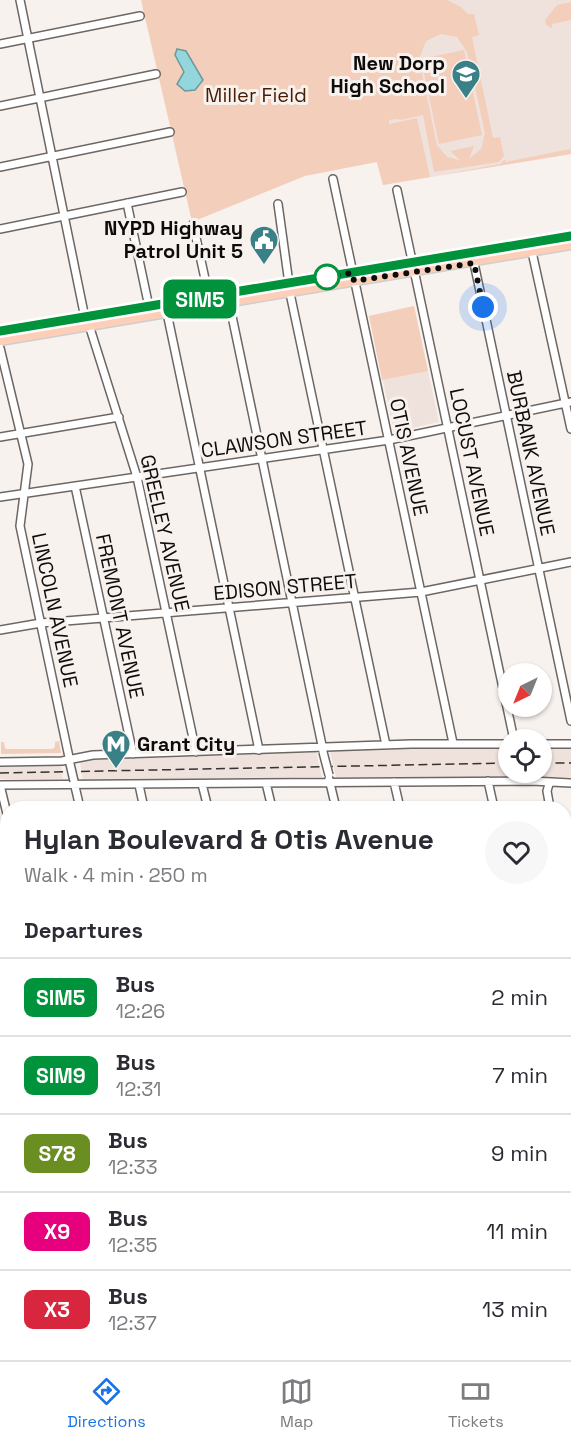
<!DOCTYPE html>
<meta charset="utf-8">
<style>
body{margin:0;font-family:"Space Grotesk",sans-serif;background:#f7f7f7;color:#2b2b33;height:100vh;display:flex;flex-direction:column;font-size:22px;white-space:nowrap}
*{box-sizing:border-box;margin:0}
p{font-size:20px;color:#7c7c81}
.icon{flex:none;width:33px;height:33px;fill:none;stroke:currentColor;stroke-width:2;stroke-linecap:round;stroke-linejoin:round}
.map{position:relative;flex:1;overflow:hidden}
.details{position:absolute;left:0px;top:801px;width:572px;height:560px;display:flex;flex-direction:column;background:#fff;border-radius:24px 24px 0 0;box-shadow:0 2px 4px #0004}
.details>*{flex:none}
.badge{padding:0 12px;border-radius:9px;font-size:21px;line-height:39px}
.needle{width:39px;rotate:223deg}
.controls{position:absolute;left:498px;top:663px;display:grid;gap:12px}
.controls a{display:grid;place-items:center;width:54px;height:54px;border-radius:50%;background:#fff;box-shadow:0 2px 4px #0004;font-size:30px}
.you{position:absolute;width:30px;height:30px;margin:-15px;border:4px solid #fff;border-radius:50%;background:#1a73e8;box-shadow:0 0 0 9px #1a73e833}
.map>.badge{position:absolute;translate:-50% -50%;box-shadow:0 0 0 3px #fff}
h2{padding:0 24px;font-size:22px;line-height:54px}
.round{display:grid;place-items:center;flex:none;width:63px;height:63px;border-radius:32px;background:#f7f7f7}
.headline{display:flex;align-items:center;justify-content:space-between;height:102px;padding:0 24px}
h1{font-size:28px;font-weight:600;line-height:45px}
ul{padding:0;list-style:none}
li{display:flex;align-items:center;gap:18px;height:78px;padding:0 24px;border-top:2px solid #e1e1e2}
li div{flex:1}
li b{display:block;font-size:22px}
li em{font-style:normal}
li .badge{min-width:66px;font-weight:700;text-align:center}
.menu{display:flex;justify-content:space-around;align-items:center;height:84px;border-top:2px solid #e1e1e2;background:#fff;font-size:16px;color:#7c7c81}
.menu a{display:grid;justify-items:center;gap:3px}
.menu .active{color:#1a73e8}
.map>svg:first-child{display:block}
.built{fill:#efe2dc}
.green{fill:#f3cebb;fill-rule:evenodd}
.water{fill:#93d6dc;stroke:#6b999d;stroke-width:1.5}
.lines{fill:none;stroke-linecap:round;stroke-linejoin:round}
.minor-casing{stroke:#6c6764;stroke-width:10}
.major-casing{stroke:#cfcece;stroke-width:11}
.minor{stroke:#fff;stroke-width:7}
.major{stroke:#fdcfb8;stroke-width:8}
.rail{stroke:#353231;stroke-width:1.5;stroke-dasharray:9 4.5;stroke-linecap:butt}
.minor-bridge-casing{stroke:#6c6764;stroke-width:10;stroke-linecap:butt}
.minor-bridge{stroke:#fff;stroke-width:7}
.line-casing{stroke:#fff;stroke-width:14}
.line{stroke:#00933c;stroke-width:9}
.walk{stroke:#0e0c0b;stroke-width:6;stroke-dasharray:0 10.8}
.stop-dot{fill:#fff;stroke:#00933c;stroke-width:3}
.labels{text-anchor:middle;stroke-width:6;stroke-linejoin:round;paint-order:stroke}
.poi-label{font-size:20px;font-weight:bold;fill:#0e0c0b;stroke:#f8f2ef;text-anchor:end}
.park-label{font-size:20px;fill:#4a1d01;stroke:#f8f2ef}
.street-label{font-size:20px;fill:#0e0c0b;stroke:#f8f2ef}
</style>
<div class="map">
<svg width="571" height="1360" viewBox="0 0 571 1360">
<rect width="100%" height="100%" fill="#f8f2ef"/>
<path class="built" d="M331 0H571V154L383 185Z
M414 306 439 422 394 432 369 316Z
M411 748H508V772H542V748H571V777H336L330 751Z
M316 752 322 777 83 780 80 762 92 760Z
M61 766 63 779H0V767Z"/>
<path class="green" d="M141 0H447L461 7 468 14H474L479 35 472 37 493 138 500 137 504 156 499 162 434 172 423 115 400 120 398 119 389 120V124L417 118 430 177 383 185 377 162 305 176 192 222ZM441 34 457 37 467 52 485 133 481 149 469 159 474 146 450 151 460 160 447 157 437 145 419 59 426 41Z
M571 2V20L552 24V28L546 25 545 20 557 5Z
M464 50 482 135 439 144 421 59Z
M570 149 571 154 436 176 500 164 505 159 506 162Z
M414 306 428 371 382 380 369 316Z
M59 741 61 753 1 754V742H4L5 748 7 749H52L55 747V742Z
M571 1060V1152L564 1164V1061Z
M7 1161 8 1353H495L513 1360H0V1164Z"/>
<path class="water" d="M177 49 186 51 203 80 195 90 185 91 177 84 184 72 175 55Z
M7 1245V1318L0 1321V1248Z"/>
<g class="lines">
<g class="minor-casing">
<path id="minor" d="M20 0 85 318
M0 44 140 16
M0 106 156 74
M0 167 170 132
M333 179 453 743
M397 190 514 740
M127 203 149 307
M278 204 291 298 386 745
M193 224 209 297
M0 229 182 192
M532 252 571 429
M474 263 571 721
M229 302 323 750
M167 313 259 750
M89 325 137 477 196 752
M0 348 28 464 20 526 70 762
M0 437 119 417
M75 486 133 754
M0 497 389 440 571 402
M0 630 41 623 421 592 571 562
M542 744H571
M0 762 62 761 93 755 411 744H508
M329 779 336 808
M488 781 494 808
M74 782 80 808
M394 782 400 808
M266 783 272 808
M202 784 208 808
M549 784 547 791 550 808
M0 785 532 781 571 783
M0 785 8 818
M139 785 144 808
M0 874 8 873
M564 874 571 906
M0 1129 8 1131
M0 1157 8 1154
M564 1179 571 1168
M564 1235 571 1236
M564 1299 571 1301"/>
</g>
<g class="major-casing">
<path id="major" d="M0 331 571 236
M0 341 571 245
M0 1011 8 1013
M564 1054 571 1053"/>
</g>
<use href="#minor" class="minor"/>
<use href="#major" class="major"/>
<path class="rail" d="M542 763H571
M0 773 508 763"/>
<g class="minor-bridge-casing">
<path id="minor-bridge" d="M323 752 329 775
M70 764 74 781"/>
</g>
<use href="#minor-bridge" class="minor-bridge"/>
</g>
<g class="lines">
<g class="line-casing">
<path id="line" d="M0 331 571 236"/>
</g>
<use href="#line" class="line"/>
<path class="walk" d="M327 277 352 273 354 281 474 263 483 307"/>
</g>
<defs>
<g id="school-pin" transform="scale(1.5)"><path d="M0 17L-7.5 6A9.5 9.5 0 1 1 7.5 6Z" fill="#398186" stroke="#f8f2ef"/><path d="M0-5L7-2L0 1L-7-2ZM-4 1L0 2.5L4 1V4Q0 6-4 4Z" fill="#fff"/></g>
<g id="civic-pin" transform="scale(1.5)"><path d="M0 17L-7.5 6A9.5 9.5 0 1 1 7.5 6Z" fill="#398186" stroke="#f8f2ef"/><path d="M-.6-6.5H3V-4.5H.6V-3L4-1V1h2V6H-6V1h2V-1L-.6-3ZM-1.2 2.5V6h2.4V2.5Z" fill="#fff"/></g>
<g id="metro-pin" transform="scale(1.5)"><path d="M0 17L-7.5 6A9.5 9.5 0 1 1 7.5 6Z" fill="#398186" stroke="#f8f2ef"/><path d="M-5.5 5V-5H-3L0 0L3-5H5.5V5H3V-.5L0 4L-3-.5V5Z" fill="#fff"/></g>
</defs>
<g fill-rule="evenodd">
<use href="#school-pin" x="466" y="74"/>
<use href="#civic-pin" x="264" y="240"/>
<use href="#metro-pin" x="116" y="744"/>
</g>
<circle class="stop-dot" cx="327" cy="277" r="12"/>
<g class="labels">
<g class="poi-label">
<text x="445" y="70">New Dorp<tspan x="445" dy="23">High School</tspan></text>
<text x="243" y="235">NYPD Highway<tspan x="243" dy="23">Patrol Unit 5</tspan></text>
<text x="137" y="751" text-anchor="start">Grant City</text>
</g>
<g class="park-label">
<text x="256" y="102">Miller Field</text>
</g>
<g class="street-label">
<text transform="translate(284 439) rotate(-8)" y="7">CLAWSON STREET</text>
<text transform="translate(531 453) rotate(78)" y="7">BURBANK AVENUE</text>
<text transform="translate(409 457) rotate(78)" y="7">OTIS AVENUE</text>
<text transform="translate(472 462) rotate(78)" y="7">LOCUST AVENUE</text>
<text transform="translate(165 533) rotate(77)" y="7">GREELEY AVENUE</text>
<text transform="translate(285 587) rotate(-5)" y="7">EDISON STREET</text>
<text transform="translate(55 610) rotate(78)" y="7">LINCOLN AVENUE</text>
<text transform="translate(120 616) rotate(78)" y="7">FREMONT AVENUE</text>
</g>
</g>
</svg>
<div class="controls">
<a><svg class="needle" viewBox="-14 -14 28 28"><path d="M0-13l5 13h-10z" fill="#e53935"/><path d="M0 13l5-13h-10z" fill="#7c7c81"/></svg></a>
<a><svg class="icon" aria-label="locate" viewBox="0 0 24 24"><circle cx="12" cy="12" r="6"/><path d="M12 2v4M12 18v4M2 12h4M18 12h4"/></svg></a>
</div>
<div class="you" style="left:483px;top:307px"></div>
<b class="badge" style="left:200px;top:299px;background:#00933c;color:#fff">SIM5</b>
<section class="details">
<div class="headline"><div><h1>Hylan Boulevard &amp; Otis Avenue</h1><p>Walk · 4 min · 250 m</p></div><a class="round"><svg class="icon" aria-label="heart" viewBox="0 0 24 24"><path d="M12 20l-8-8c-3-5 5-10 8-4 3-6 11-1 8 4z"/></svg></a></div>
<h2>Departures</h2>
<ul>
<li><span class="badge" style="background:#00933c;color:#fff">SIM5</span><div><b>Bus</b><p>12:26</p></div><em>2 min</em></li>
<li><span class="badge" style="background:#00933c;color:#fff">SIM9</span><div><b>Bus</b><p>12:31</p></div><em>7 min</em></li>
<li><span class="badge" style="background:#6b8e23;color:#fff">S78</span><div><b>Bus</b><p>12:33</p></div><em>9 min</em></li>
<li><span class="badge" style="background:#e6007e;color:#fff">X9</span><div><b>Bus</b><p>12:35</p></div><em>11 min</em></li>
<li><span class="badge" style="background:#d7263d;color:#fff">X3</span><div><b>Bus</b><p>12:37</p></div><em>13 min</em></li>
</ul>
</section>
</div>
<nav class="menu">
<a class="active"><svg class="icon" aria-label="directions" viewBox="0 0 24 24"><path d="M12 3l9 9-9 9-9-9zM9 14v-3h6M13 9l2 2-2 2"/></svg>Directions</a>
<a><svg class="icon" aria-label="map" viewBox="0 0 24 24"><path d="M3 6l6-2 6 2 6-2v14l-6 2-6-2-6 2zM9 4v14M15 6v14"/></svg>Map</a>
<a><svg class="icon" aria-label="tickets" viewBox="0 0 24 24"><path d="M3 7h18v10H3zM15 7v10"/></svg>Tickets</a>
</nav>
